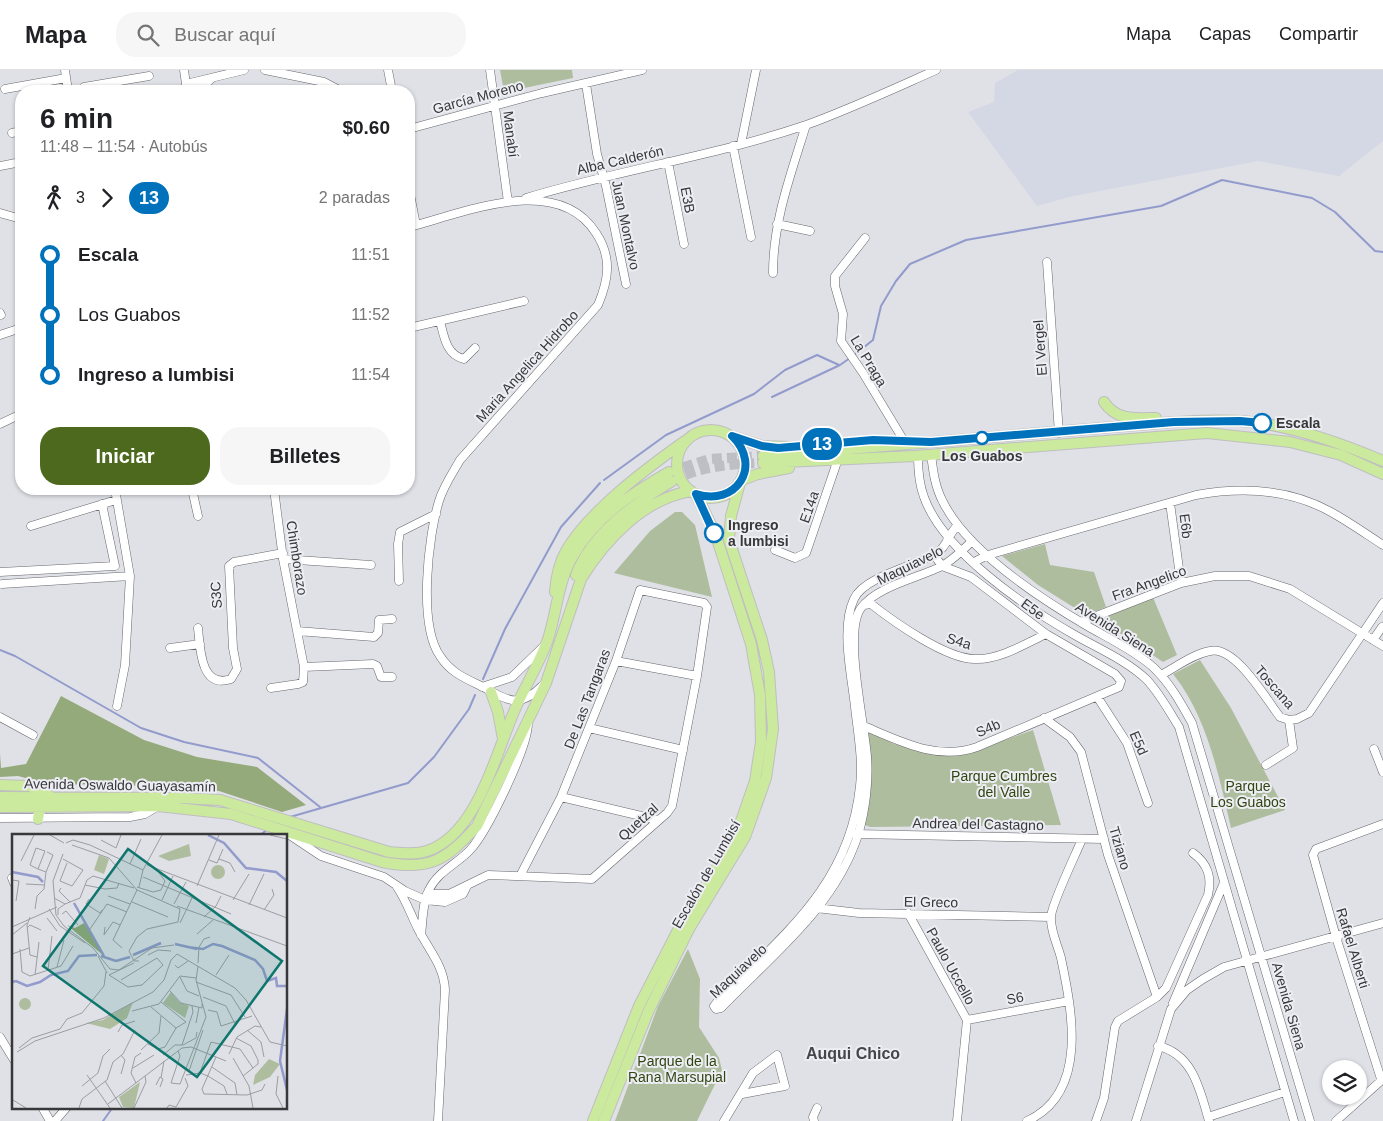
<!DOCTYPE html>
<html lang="es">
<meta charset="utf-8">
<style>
body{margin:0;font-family:Helvetica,sans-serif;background:#f6f6f6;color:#202124;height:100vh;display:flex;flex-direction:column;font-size:19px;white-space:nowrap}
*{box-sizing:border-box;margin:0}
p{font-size:16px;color:#757577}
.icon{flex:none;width:28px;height:28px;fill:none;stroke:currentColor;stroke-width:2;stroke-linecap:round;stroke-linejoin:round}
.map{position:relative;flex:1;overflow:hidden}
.drawer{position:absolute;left:15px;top:15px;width:400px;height:410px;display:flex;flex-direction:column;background:#fff;border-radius:20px;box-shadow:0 1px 4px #0004}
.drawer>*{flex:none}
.badge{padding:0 10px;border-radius:16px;font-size:18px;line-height:32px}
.tools{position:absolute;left:1322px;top:990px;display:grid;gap:10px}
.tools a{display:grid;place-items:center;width:45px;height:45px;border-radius:50%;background:#fff;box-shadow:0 1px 4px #0004;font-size:25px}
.map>.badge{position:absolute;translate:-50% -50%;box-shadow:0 0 0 2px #fff}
.legs{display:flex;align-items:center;gap:8px;height:55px;padding:0 25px;font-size:16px}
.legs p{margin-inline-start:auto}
.headline{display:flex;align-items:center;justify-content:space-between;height:85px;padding:0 25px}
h1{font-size:28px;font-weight:600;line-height:38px}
.primary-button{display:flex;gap:10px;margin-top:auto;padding:10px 25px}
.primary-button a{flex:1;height:58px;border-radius:20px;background:#4d691d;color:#fff;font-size:20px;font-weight:600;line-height:58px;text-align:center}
.primary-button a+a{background:#f6f6f6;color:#202124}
ul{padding:0 25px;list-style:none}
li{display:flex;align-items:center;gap:18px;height:60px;font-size:19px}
li i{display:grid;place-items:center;width:8px;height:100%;margin:0 6px;background:currentColor}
li i::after{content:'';width:12px;height:12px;margin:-6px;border:4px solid;border-radius:50%;background:#fff}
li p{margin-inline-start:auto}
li:first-child i{background:linear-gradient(#0000 50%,currentColor 0)}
li:last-child i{background:linear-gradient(currentColor 50%,#0000 0)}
header{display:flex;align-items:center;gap:30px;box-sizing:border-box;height:70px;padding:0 25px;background:#fff;border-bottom:1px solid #e0e0e0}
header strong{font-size:24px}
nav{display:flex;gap:28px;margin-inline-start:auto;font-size:18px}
.search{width:350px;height:45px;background:#f6f6f6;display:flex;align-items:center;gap:12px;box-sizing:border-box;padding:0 18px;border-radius:20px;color:#757577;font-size:19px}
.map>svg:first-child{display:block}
.built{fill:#d4d7e4}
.green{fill:#afbd9f}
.forest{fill:#95aa7a}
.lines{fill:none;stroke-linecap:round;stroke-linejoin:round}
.stream{stroke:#929bcb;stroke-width:2}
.major-tunnel{stroke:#bebfc5;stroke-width:10;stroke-dasharray:10 5;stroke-linecap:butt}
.minor-casing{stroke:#67686d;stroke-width:9}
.major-casing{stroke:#bfbfc0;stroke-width:12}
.minor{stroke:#fff;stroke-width:8}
.major{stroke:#ccea9d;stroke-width:10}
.line-1-casing{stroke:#fff;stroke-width:11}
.line-1{stroke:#0072bc;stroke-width:8}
.stop-1-dot{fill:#fff;stroke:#0072bc;stroke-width:2.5}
.labels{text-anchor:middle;stroke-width:4;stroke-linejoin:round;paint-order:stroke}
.street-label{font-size:14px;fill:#38383b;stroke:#edeef4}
.stop-label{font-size:14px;font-weight:bold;fill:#38383b;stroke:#edeef4;text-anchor:start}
.park-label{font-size:14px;fill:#31450f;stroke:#edeef4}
.quarter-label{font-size:16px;font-weight:bold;fill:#45464b;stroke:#edeef4}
.inset-river{fill:none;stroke:#929bcb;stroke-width:2.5}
.inset-road{fill:none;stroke:#9c9da2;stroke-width:1}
.view{fill:#0f766e;fill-opacity:0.15;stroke:#0f766e;stroke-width:2.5}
.inset-edge{fill:none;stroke:#38383b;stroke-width:2.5}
</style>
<header>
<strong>Mapa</strong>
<div class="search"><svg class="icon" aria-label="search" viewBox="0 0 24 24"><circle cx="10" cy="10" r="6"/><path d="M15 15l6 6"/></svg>Buscar aquí</div>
<nav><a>Mapa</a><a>Capas</a><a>Compartir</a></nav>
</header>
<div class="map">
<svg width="1383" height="1051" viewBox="0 0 1383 1051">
<rect width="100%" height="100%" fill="#dfe1e7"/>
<path class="built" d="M1018 0H1383V71L1339 106 1258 91 1073 126 1037 136 968 42 994 32 995 13Z"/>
<path class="green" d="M500 0H572L573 8 504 22Z
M675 442H682L695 455 712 527 614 503 650 461Z
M1045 474 1050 495 1094 502 1106 537 1086 545 1038 515 1002 486Z
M1152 525 1177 585 1163 592 1097 548Z
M1200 590 1231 638 1285 740 1231 758C1219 706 1207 646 1173 604Z
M1033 660 1061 755 870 757 865 755 862 751 866 663H872L894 674 940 686H958Z
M688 879 700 909 699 957 719 988 722 1000 697 1051H615L658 936Z"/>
<path class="forest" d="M61 626 144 670 197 687 257 697 306 735 282 742 219 721 107 714 52 715 18 706 0 707V684L1 698 26 694Z"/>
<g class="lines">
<path class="stream" d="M854 285 873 270 881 236 896 211 910 194 966 170 1161 136 1222 110 1312 128 1335 142 1375 181 1383 182
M772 327 840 295 850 288
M604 410 666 365 754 324 785 300 817 285 839 295
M0 580 15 586 141 658 184 672 258 688 320 737
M483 609 505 559 561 457 600 413
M290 747 408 713 434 687 469 639 475 625
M260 765 268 759
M103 1051 113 1037"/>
<path class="major-tunnel" d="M669 402 709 389 763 386
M672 411C701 396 730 394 763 393"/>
<g class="minor-casing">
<path id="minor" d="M65 0 68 21
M184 0 187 21
M265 0 324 12 341 21
M388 0 392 21
M490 0 508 132
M186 14 244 0
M586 14 597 84 606 116 626 214
M84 17 149 6
M5 19 66 8
M198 21 211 9
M409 59 542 23 642 0
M12 63 21 61
M741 74 756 0
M733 76 751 167
M668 92 684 174
M0 96 21 92
M409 119 416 155
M526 128C618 100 715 86 806 55 850 39 893 19 936 0
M0 143 21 149
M777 154 810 161
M409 157C464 143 557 102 596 163 612 187 609 209 598 235L460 390C452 404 443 417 439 431 428 467 418 554 440 586 452 605 470 610 489 620 512 634 523 635 542 616
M865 168 835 206V216L843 244 841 271 863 303 904 371
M1047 192 1059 363
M773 203C773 151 791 104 806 55
M0 243 1 245
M440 251C444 266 446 285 464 289L475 278
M409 258 524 231
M0 265 21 258
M0 354 21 344
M931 384C933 401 935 417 943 432 968 482 1041 529 1089 557 1110 569 1135 581 1153 597 1170 613 1181 633 1192 653L1310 1051
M918 386C918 400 919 414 924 427 943 481 1024 536 1073 564 1097 578 1126 590 1147 610 1160 624 1169 641 1179 657L1294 1051
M115 419 130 506 125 595 117 636
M192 419 198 446
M274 419 283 489 304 597 373 594 377 596 381 607H392
M1170 433 1181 513
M958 455C947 465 948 478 932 486 912 496 863 508 854 529 840 558 852 607 855 637 858 664 863 690 860 716 850 815 783 865 718 931L714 936 716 939 721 938C771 886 835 837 858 765 865 742 869 712 867 687 865 655 843 562 861 538 876 517 917 508 940 497 952 491 963 480 972 471
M31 456 116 430
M775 480 795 488 806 483 836 395
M283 489 371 495
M974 492 988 485 1196 425C1241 417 1290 419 1331 442 1349 452 1366 464 1383 475
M0 502 115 496 102 434
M399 511 398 474 400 462 436 444
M2 514 130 506
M864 535 871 534C894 552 946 589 975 589 999 590 1025 574 1046 564
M1081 552 1181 513 1215 506H1249L1290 519 1383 576
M198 558C200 576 200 620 231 609L237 599 233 578 229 496 234 492 283 483
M297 561 374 567 378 563 379 550 392 549
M1373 570 1382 557
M170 578 200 574
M616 591 697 606
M1161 605C1176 597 1193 584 1210 581 1235 575 1266 629 1280 647L1289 650 1297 649 1309 643 1383 533
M482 617 512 607 542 578
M271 618 298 614 303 612 304 597
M1098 628 1127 673 1148 733
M0 647 33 665
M1044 648 1070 667 1081 682 1108 785 1157 927
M859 654C896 669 936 692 977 677L1119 617 1121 611 1115 604 1046 564 971 507 942 496 934 485
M589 658 683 680
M1374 679 1383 702
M1266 695 1293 678 1289 650
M561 727 658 750
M0 748 130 747 145 744 158 736
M288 764 321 786 384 807 405 821 425 830 445 832 463 824 466 818
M855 764 1104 769
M12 808 14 813
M397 817C406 830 411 845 418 859 429 880 444 896 445 920L438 1051
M427 824H449L488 805 592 809 667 743 672 736 697 606 707 537 704 533 640 520 616 591 561 727 521 804
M816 838 859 843 1051 847
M908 843 967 950 957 1051
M421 865C423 850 422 833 429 820 437 802 457 794 470 780 487 762 529 676 528 652
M1173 933 1223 815
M967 950 1069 931
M0 967 14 990
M1158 976C1193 984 1200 1020 1209 1051
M1381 1009 1336 867 1313 785 1316 779 1383 754
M42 1037 50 1051
M1208 1047 1285 1022
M55 1051 67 1037
M724 1051 753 1003 777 985 785 1016 742 1024
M814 1051 813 1047 817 1038
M1027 1051C1089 1023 1072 940 1061 888 1058 876 1050 860 1051 847 1051 835 1076 784 1082 769
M1096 1051 1104 1028 1115 957 1118 951 1157 927 1166 918 1208 825C1212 807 1208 794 1193 783
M1136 1051 1171 939 1187 920 1203 909 1224 897 1383 853
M1336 1051 1383 1009"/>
</g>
<g class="major-casing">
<path id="major" d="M1104 332C1117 351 1134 348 1156 348
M677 394a34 34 0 1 1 68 0a34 34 0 1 1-68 0Z
M734 367 762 376 790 377
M763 386 1174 352C1199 351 1225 349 1251 352 1296 357 1341 373 1383 391
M763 393 915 386 1207 363 1290 372 1341 385 1383 404
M742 410 758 404 789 398
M576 505C593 462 634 434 672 411
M555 522C556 508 559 493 566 481 589 441 647 398 685 371
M491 622 498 642 503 669
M0 715 30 716 50 726
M0 727 183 728 220 730 389 782C402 783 415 785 427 781 476 765 495 687 513 644 523 619 539 595 548 569 557 541 558 511 573 486 595 447 631 424 669 402
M0 737 158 736 231 744 382 792C430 801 445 791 477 756L546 613 581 509C605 470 643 429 691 421
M38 749 40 738
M593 1051 639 936 677 862 728 780 740 754 755 711 761 672 760 625 751 574 715 463 696 424
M604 1051 649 940 689 859 745 767 766 708 773 659 769 602 762 570 729 470 731 446 740 413"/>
</g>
<use href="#minor" class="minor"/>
<use href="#major" class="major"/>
</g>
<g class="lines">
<g class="line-1-casing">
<path id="line-1" d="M714 463 696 424C736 437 763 396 732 366L762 376 778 378 873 370 931 372 1174 352 1240 351 1262 353"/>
</g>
<use href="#line-1" class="line-1"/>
</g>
<g class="stop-1-dot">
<circle cx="1262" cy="353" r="9"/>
<circle cx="982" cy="368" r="6"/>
<circle cx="714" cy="463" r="9"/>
</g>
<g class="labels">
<g class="street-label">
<text transform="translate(478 27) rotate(-15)" y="5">García Moreno</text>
<text transform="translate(511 64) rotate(83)" y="5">Manabí</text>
<text transform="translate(620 90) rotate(-13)" y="5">Alba Calderón</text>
<text transform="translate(688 130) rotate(79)" y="5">E3B</text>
<text transform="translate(626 155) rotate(78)" y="5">Juan Montalvo</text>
<text transform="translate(1040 278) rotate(-94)" y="5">El Vergel</text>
<text transform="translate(869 291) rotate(59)" y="5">La Praga</text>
<text transform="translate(527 296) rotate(-48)" y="5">Maria Angelica Hidrobo</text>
<text transform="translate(809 437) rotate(-71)" y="5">E14a</text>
<text transform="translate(1186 456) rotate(83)" y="5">E6b</text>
<text transform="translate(297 488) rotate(81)" y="5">Chimborazo</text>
<text transform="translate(910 495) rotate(-26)" y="5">Maquiavelo</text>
<text transform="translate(1149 513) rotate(-20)" y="5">Fra Angelico</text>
<text transform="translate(216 525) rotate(-94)" y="5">S3C</text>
<text transform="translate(1033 539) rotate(37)" y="5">E5e</text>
<text transform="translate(1115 559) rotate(32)" y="5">Avenida Siena</text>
<text transform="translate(959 571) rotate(18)" y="5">S4a</text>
<text transform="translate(1275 617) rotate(49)" y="5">Toscana</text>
<text transform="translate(587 629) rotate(-69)" y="5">De Las Tangaras</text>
<text transform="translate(988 658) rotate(-23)" y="5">S4b</text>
<text transform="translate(1139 673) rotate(66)" y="5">E5d</text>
<text transform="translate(120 715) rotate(1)" y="5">Avenida Oswaldo Guayasamín</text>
<text transform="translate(638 752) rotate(-42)" y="5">Quetzal</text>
<text transform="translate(978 754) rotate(1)" y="5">Andrea del Castagno</text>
<text transform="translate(1120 778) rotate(74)" y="5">Tiziano</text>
<text transform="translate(706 804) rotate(-60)" y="5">Escalón de Lumbisí</text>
<text transform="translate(931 832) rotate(1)" y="5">El Greco</text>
<text transform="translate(1353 878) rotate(73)" y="5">Rafael Alberti</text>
<text transform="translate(951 896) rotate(61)" y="5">Paulo Uccello</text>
<text transform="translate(738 901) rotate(-43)" y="5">Maquiavelo</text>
<text transform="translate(1015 928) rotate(-11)" y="5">S6</text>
<text transform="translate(1289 936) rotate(74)" y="5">Avenida Siena</text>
</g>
<g class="stop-label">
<text x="1276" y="358">Escala</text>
<text x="982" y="391" text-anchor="middle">Los Guabos</text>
<text x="728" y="460">Ingreso<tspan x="728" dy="16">a lumbisi</tspan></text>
</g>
<g class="park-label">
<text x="1004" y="711">Parque Cumbres<tspan x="1004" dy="16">del Valle</tspan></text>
<text x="1248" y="721">Parque<tspan x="1248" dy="16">Los Guabos</tspan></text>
<text x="677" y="996">Parque de la<tspan x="677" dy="16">Rana Marsupial</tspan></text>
</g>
<g class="quarter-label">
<text x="853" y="989">Auqui Chico</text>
</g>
</g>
<g transform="translate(12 764)">
<rect width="275" height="275" fill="#dfe1e7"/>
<path d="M177 10 179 22 157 27 146 22ZM87 21 97 25 92 40 82 36ZM199 38a7 7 0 1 1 14 0a7 7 0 1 1-14 0ZM159 158 167 168 177 172 173 184 151 169ZM7 170a6 6 0 1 1 12 0a6 6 0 1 1-12 0ZM121 168 115 184 98 195 74 189 91 186ZM257 225 268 230 258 243 241 251 243 241ZM128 248 122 274 111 273 107 263Z" fill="#afbd9f"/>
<path d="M72 89 88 113 91 121 55 91 63 94Z" fill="#95aa7a"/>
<path class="inset-river" d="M196 1 212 9 234 34 264 38 275 47M0 38 26 43 31 48M62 69 92 122M163 110 185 115M175 113 191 115 201 110 210 112 243 126 251 135 255 147 264 144 265 152H275M121 121 149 109M89 122 104 127 118 123M0 148 4 147 15 152 28 148 39 141 56 137 67 122 85 121M275 175 268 227 275 256"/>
<path class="inset-road" d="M38 1 52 9M258 1 275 5M89 6 104 14 109 1M54 9 61 6 78 11 131 36M60 11 97 24 125 56 168 75 166 88 135 95 125 103 117 117 122 127H127M51 20 41 47 44 81 52 92 81 114 98 135 107 136 140 114 162 111M51 25 71 36 60 52 48 47 55 29M207 25 218 29 223 38M197 26 205 29 211 15M9 27 22 1M118 30 129 5M135 31 275 84M26 35 33 17 24 14 18 31 26 35 34 38M131 43 219 80M0 46 7 47 4 67M14 50 33 51M73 51 93 55 105 54 107 49M185 52 207 1M125 53 141 58 149 56 153 47 145 36M127 53 131 36 150 1M49 54 47 57 58 68M96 62 118 70M42 64 53 70 46 75V81M77 65 74 70 88 79 90 76M150 66 161 42M221 66 237 40M120 68 156 83M53 70 68 64 75 46 81 42 122 54M162 70 174 48M237 71 252 40M165 72 275 112M23 75 25 62 32 55 34 38 41 21 35 18M37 75 48 92 73 109M252 76 262 61 260 55M50 80 54 77 66 91M18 83 15 91 18 121 25 123M192 83 204 72 209 62M35 84 45 97M168 89 180 64M0 93 45 73M93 93 92 101 101 88 108 91M15 94 18 91 29 96M78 95 95 70 115 78M185 100 201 86M0 101 15 89M110 114 101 106 125 56M8 115 10 138 18 142 49 132 61 112M0 120 17 114M165 120 223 154 234 166 258 208 275 212M136 121 146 116 159 117M86 122 95 139M186 129 187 113 192 105 198 103M163 131 166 134 176 127M45 133 52 106M36 136 40 102M23 141 27 108M97 141 116 153 130 151 151 131 145 124 109 146M97 141 122 129M204 141 217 121M168 143 175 157 187 162M184 148 219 161 233 183M158 157 169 169 190 174V170M191 163 214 172 224 192M149 168 174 188M139 173 164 194M196 176 205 178 209 192 240 182M120 177 147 170 168 142 184 144M184 189 187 173M235 196 249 208 252 223M106 198 110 191 123 187M224 204 239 212 246 226V230L231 242M136 210 146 215 153 213 164 194 174 188M170 211 181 178 180 172M7 214 20 204 48 195 55 185 70 179 92 152 94 138M129 216 147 199 149 182M166 217 168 222 159 249 168 250 194 183 184 146 186 132M5 218 23 207 92 184 141 158 152 146 159 126 165 120M217 220 225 203 243 192 249 193M151 221 163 211H171L184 204 185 198M204 223 190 255 192 260 235 261 250 256 253 250M221 224 237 252 241 274M200 233 223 249 225 261M121 234 142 221M177 237 191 196M188 239 199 208 228 215 241 234M109 240 113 226 109 221M75 241 98 274M174 241 188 239 196 242 212 252 215 260M266 242 264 260 271 274M149 244 152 227M93 247 110 274M124 249 119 239 123 223 129 219M144 251 148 243 151 245 148 253M70 252 86 239 91 222 98 215M1 266 14 274M96 270 170 214 179 213 214 227M67 274 70 265 95 246 101 228 111 220 123 196M122 274 134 248 133 242M155 274 157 271 164 273 176 252 173 244"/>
<path class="view" d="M116 15 270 127 185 243 31 132Z"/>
<rect width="275" height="275" class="inset-edge"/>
</g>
</svg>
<div class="tools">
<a><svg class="icon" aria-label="layers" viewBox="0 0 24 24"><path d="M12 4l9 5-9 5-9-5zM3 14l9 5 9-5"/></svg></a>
</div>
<b class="badge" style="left:822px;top:374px;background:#0072bc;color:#fff">13</b>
<section class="drawer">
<div class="headline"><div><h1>6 min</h1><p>11:48 – 11:54 · Autobús</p></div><b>$0.60</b></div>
<div class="legs"><svg class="icon" aria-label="walk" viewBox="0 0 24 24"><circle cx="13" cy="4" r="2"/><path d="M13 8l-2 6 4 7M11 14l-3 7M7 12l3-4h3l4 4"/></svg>3<svg class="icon" aria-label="forward" viewBox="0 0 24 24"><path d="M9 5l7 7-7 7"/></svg><b class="badge" style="background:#0072bc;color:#fff">13</b><p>2 paradas</p></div>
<ul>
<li><i style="color:#0072bc"></i><b>Escala</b><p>11:51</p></li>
<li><i style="color:#0072bc"></i><span>Los Guabos</span><p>11:52</p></li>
<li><i style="color:#0072bc"></i><b>Ingreso a lumbisi</b><p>11:54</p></li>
</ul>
<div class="primary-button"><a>Iniciar</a><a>Billetes</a></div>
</section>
</div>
